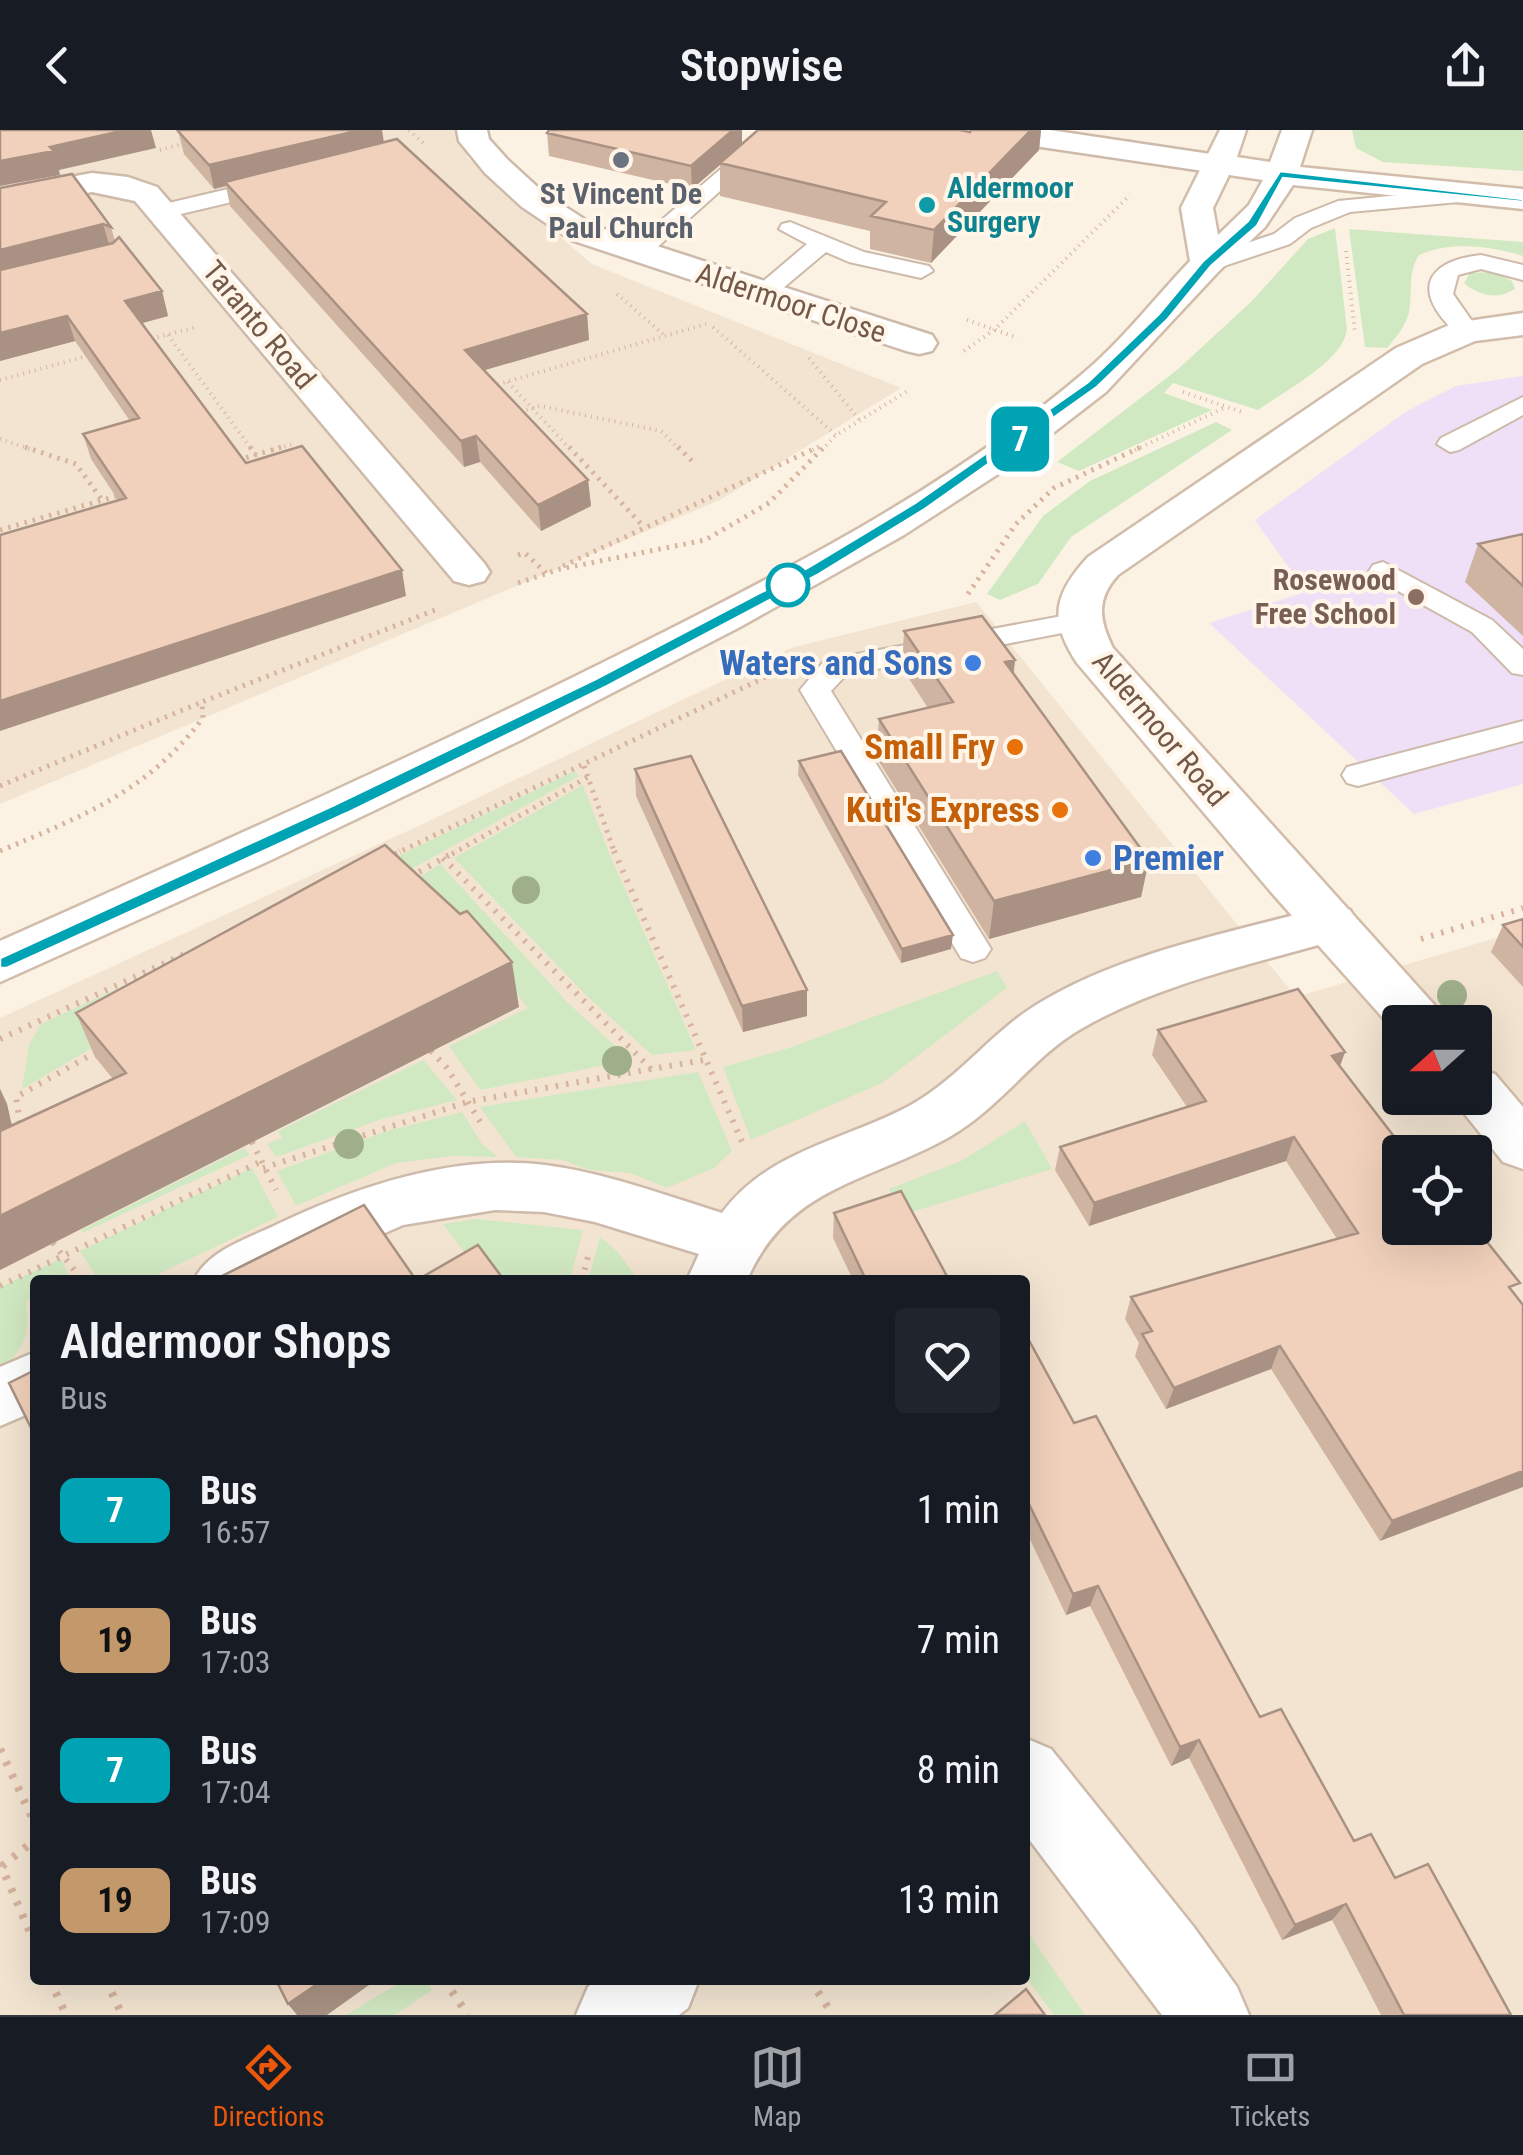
<!DOCTYPE html>
<style>
body{margin:0;font-family:"Roboto Condensed",sans-serif;background:#20242c;color:#f1f3f6;height:100vh;display:flex;flex-direction:column;font-size:38px;white-space:nowrap}
*{box-sizing:border-box;margin:0}
p{font-size:32px;color:#9ea1a6}
.icon{flex:none;width:55px;height:55px;fill:none;stroke:currentColor;stroke-width:2;stroke-linecap:round;stroke-linejoin:round}
.map{position:relative;flex:1;overflow:hidden}
.drawer{position:absolute;left:30px;top:1145px;width:1000px;height:710px;display:flex;flex-direction:column;background:#171b24;border-radius:10px;box-shadow:0 10px 40px #0002}
.drawer>*{flex:none}
.badge{padding:0 20px;border-radius:15px;font-size:35px;line-height:65px}
.needle{width:65px;rotate:249deg}
.controls{position:absolute;left:1382px;top:875px;display:grid;gap:20px}
.controls a{display:grid;place-items:center;width:110px;height:110px;border-radius:10px;background:#171b24;box-shadow:0 10px 40px #0002;font-size:50px}
.map>.badge{position:absolute;translate:-50% -50%;box-shadow:0 0 0 5px #fff}
.round{display:grid;place-items:center;flex:none;width:105px;height:105px;border-radius:10px;background:#20242c}
.head{display:flex;align-items:center;justify-content:space-between;height:170px;padding:0 30px}
h1{font-size:48px;font-weight:600;line-height:75px}
ul{padding:0;list-style:none}
li{display:flex;align-items:center;gap:30px;height:130px;padding:0 30px}
li div{flex:1}
li b{display:block;font-size:38px}
li em{font-style:normal}
li .badge{min-width:110px;font-weight:700;text-align:center}
header{display:flex;justify-content:space-between;align-items:center;height:130px;padding:0 30px;background:#171b24;font-size:45px;font-weight:600}
.dock{display:flex;justify-content:space-around;align-items:center;height:140px;border-top:2px solid #363941;background:#171b24;font-size:28px;color:#9ea1a6}
.dock a{display:grid;justify-items:center;gap:5px}
.dock .current{color:#ea580c}
.map>svg:first-child{display:block}
.residential{fill:#f3e4d1;fill-rule:evenodd}
.education{fill:#efe0f8}
.green{fill:#d1e9c2}
.lines{fill:none;stroke-linecap:round;stroke-linejoin:round}
.lane-casing{stroke:#cdbaaa;stroke-width:4}
.street-casing{stroke:#cdbaaa;stroke-width:5}
.secondary-casing{stroke:#d2bcaa;stroke-width:5}
.path-far3{stroke:#d6b49e;stroke-width:4;stroke-dasharray:1 5;stroke-linecap:butt}
.path-far2{stroke:#d6b49e;stroke-width:5;stroke-dasharray:2.5 6;stroke-linecap:butt}
.path-far1{stroke:#d6b49e;stroke-width:6;stroke-dasharray:2.5 8;stroke-linecap:butt}
.path{stroke:#d6b49e;stroke-width:8;stroke-dasharray:4 10;stroke-linecap:butt}
.lane{fill:#fff;fill-rule:evenodd}
.street{fill:#fff;fill-rule:evenodd}
.secondary{fill:#fff;fill-rule:evenodd}
.tree{fill:#9eaf8a}
.wall{fill:#cfb4a1}
.shaded-wall{fill:#a99283}
.building{fill:#f1d1bb;stroke:#a99283;stroke-width:2.5}
.line{fill:#00a3b4;stroke:#fff;stroke-width:2.5}
.worship-dot{fill:#6b7280;stroke:#fff6e9;stroke-width:4}
.culture-dot{fill:#0f9aa8;stroke:#fff6e9;stroke-width:4}
.stop-dot{fill:#fff;stroke:#00a3b4;stroke-width:5}
.education-dot{fill:#8d6e63;stroke:#fff6e9;stroke-width:4}
.shop-dot{fill:#3f7fe0;stroke:#fff6e9;stroke-width:4}
.food-dot{fill:#e8710a;stroke:#fff6e9;stroke-width:4}
.labels{text-anchor:middle;stroke-width:8;stroke-linejoin:round;paint-order:stroke}
.far-culture-label{font-size:30px;font-weight:bold;fill:#0d838f;stroke:#fff6e9;text-anchor:start}
.far-worship-label{font-size:30px;font-weight:bold;fill:#5b616d;stroke:#fff6e9}
.far-street-label{font-size:30px;fill:#745949;stroke:#fff6e9}
.far-education-label{font-size:30px;font-weight:bold;fill:#785e54;stroke:#fff6e9;text-anchor:end}
.shop-label{font-size:35px;font-weight:bold;fill:#366cbe;stroke:#fff6e9;text-anchor:end}
.food-label{font-size:35px;font-weight:bold;fill:#c56008;stroke:#fff6e9;text-anchor:end}
</style>
<header><svg class="icon" aria-label="back" viewBox="0 0 24 24"><path d="M15 5l-7 7 7 7"/></svg>Stopwise<svg class="icon" aria-label="share" viewBox="0 0 24 24"><path d="M12 15V3M7 8l5-5 5 5M5 13v7h14v-7"/></svg></header>
<div class="map">
<svg width="1523" height="1885" viewBox="0 0 1523 1885">
<rect width="100%" height="100%" fill="#fcf2e3"/>
<path class="residential" d="M0 0H466L467 27 592 134 901 258 720 370 0 674Z
M976 472 1296 867 1523 800V1885H0V888L425 693 791 518ZM1400 892H1475V968H1400ZM1400 1022H1475V1098H1400ZM35 1150H1025V1850H35Z"/>
<path class="education" d="M1523 246V654L1414 684 1209 493 1306 462 1255 390 1407 281 1456 256Z"/>
<path class="green" d="M1352 0H1523V41L1383 32 1356 18Z
M1335 98 1347 199C1344 231 1284 261 1258 280L1173 253 1164 263 1212 280 1079 341 1057 332 1177 240 1252 171 1308 109Z
M1349 99 1523 112V126C1490 116 1451 111 1419 125 1407 144 1413 162 1409 182 1406 196 1396 207 1387 218L1365 217Z
M1493 142 1512 151 1515 159C1499 170 1478 166 1464 153L1470 143Z
M1216 292 1232 300 1071 407 1038 454 1000 470 987 464 1043 386 1090 351Z
M575 641 579 646 329 785 317 765Z
M583 655 609 723 696 920 652 925 587 866 454 728Z
M440 734 568 873 631 930 480 960 449 916 528 878 482 821 415 750Z
M997 841 1007 858 882 953 751 1010 723 937 789 918Z
M125 855 150 884 22 959 29 915 41 894Z
M423 930 457 970 382 989 276 1027 267 1014 282 1008 278 1001Z
M698 942 732 1021 714 1038 667 1058 630 1043 590 1040 562 1030 516 1027 480 977Z
M462 982 482 1014 498 1027 452 1026 396 1033 296 1076 277 1041 387 1001Z
M1025 991 1052 1039 902 1085 889 1059 961 1031Z
M244 1018 249 1025 82 1103 81 1100Z
M252 1038 278 1087 146 1150H98L80 1121Z
M475 1089 583 1100 570 1150H485L443 1094Z
M600 1107 618 1122 638 1150H588Z
M61 1129 71 1149 35 1150V1167L26 1172C30 1208 25 1216 0 1241V1157Z
M1025 1798 1085 1885H1054L1025 1846Z
M404 1850H427L432 1860 395 1885H346Z"/>
<g class="lines">
<g class="lane-casing">
<path id="lane" d="M759 10 770 16 766 20 644 129H628L624 124 628 119 752 12Z
M279 47 287 49 290 54 287 59 164 88 153 81 156 76Z
M1472 58 1483 65 1480 70 1350 82 1311 98 1290 114 1215 139H1199L1195 134 1199 129 1274 104 1295 88 1338 71Z
M790 92 864 122 929 136 933 141 921 148 849 132 826 122 770 169H754L750 164 754 159 807 114 779 99 782 94Z
M1481 125 1523 135V150L1481 139 1458 145 1453 164 1479 201 1467 208C1455 205 1450 197 1442 188 1411 148 1442 129 1481 125Z
M1523 267V285L1459 320 1450 322 1437 314 1441 308Z
M1383 432 1492 490 1523 519V545L1512 543 1472 502 1373 447 1369 441 1373 435Z
M1078 483 1088 486 1093 492 1088 498 846 545 831 561 991 819 985 828 973 832 961 828 800 560 825 530Z
M1523 591V611L1358 656 1347 653 1342 645 1347 637Z"/>
</g>
<g class="street-casing">
<path id="street" d="M457 0H487L489 9 507 29 544 63 595 96 932 205 937 213 932 221 919 224 906 221 571 110 522 77 485 43 459 11Z
M972 0H1050L1217 25 1228 27 1233 34 1228 41 1217 43 987 9 976 7Z
M92 43 128 47 157 57 484 433 490 442 484 451 469 455 454 451 135 71 92 62 0 80V60Z
M1332 775 1350 780 1358 793 1350 806C1259 833 1161 852 1079 900 1033 927 1002 976 951 1006 871 1052 788 1055 747 1150H687L699 1124 595 1092 544 1082 495 1080 403 1095 279 1150H194C209 1119 250 1108 280 1093 361 1055 455 1024 545 1035 606 1043 664 1065 722 1083 768 1020 847 1010 911 975 960 947 991 903 1036 875 1123 821 1235 802 1332 775Z
M35 1222V1281L0 1296V1237Z
M1025 1608 1051 1619 1193 1796 1237 1857 1249 1885H1162L1025 1704Z
M597 1850H699L688 1878 679 1885H576L588 1857Z"/>
</g>
<g class="secondary-casing">
<path id="secondary" d="M1220 0H1246L1237 27 1270 32 1282 0H1312L1300 37 1523 59V79L1293 55 1265 97 1218 142 1106 262 1009 337 904 405 740 497 521 610 271 730 0 852V811C211 717 423 623 630 519 786 441 946 359 1080 246 1121 212 1153 170 1190 131L1181 78ZM1229 45 1263 50 1249 75 1218 105 1213 78Z
M1523 183V205L1475 211 1422 234 1118 445C1096 469 1099 490 1113 518L1437 878 1445 892H1400V907L1271 762 1077 533C1048 489 1054 464 1088 427L1396 218 1454 193Z
M1475 938 1495 944 1523 977V1039L1503 1032 1452 968H1475Z"/>
</g>
<path class="path-far3" d="M409 0 423 13
M160 20 186 13
M1346 121 1355 203
M617 164 664 205
M967 190 1018 208
M713 197 836 305
M168 205 252 320
M146 210 197 197
M964 221 994 200 1130 65
M809 228 862 293
M0 250 91 225
M508 252 571 320
M492 256 706 194
M1183 262 1242 282
M515 283 540 276 661 301 680 320
M0 309 33 320
M273 320 293 314
M813 320 823 315
M822 320 836 305 909 260
M1135 320 1226 277"/>
<path class="path-far2" d="M25 317 76 334 102 370
M250 317 256 325
M569 317 644 397
M678 317 696 335
M238 330 282 317
M0 400 120 365
M518 425 525 423 546 443
M563 436 818 317
M518 453 560 439 705 410 769 373 824 317
M968 464 1016 394 1054 358 1141 317
M584 636 615 724
M0 656 202 572
M0 721C83 686 147 662 203 588L202 572 435 480
M395 724 772 544
M452 724 588 647"/>
<path class="path-far1" d="M614 721 743 1014
M390 726 400 721
M443 728 651 939 704 930
M410 747 456 721
M1421 809 1523 778
M0 909 189 822
M431 921 447 938 484 998
M0 999 20 993 16 967 98 921
M252 1012 276 1060
M263 1038 467 972 651 939
M53 1113 82 1150
M582 1150 588 1127
M0 1156 260 1032"/>
<path class="path" d="M0 1619 35 1694
M0 1733 35 1814
M2 1736 35 1710
M50 1850 66 1885
M106 1850 122 1885
M444 1850 468 1885
M810 1850 833 1885"/>
<use href="#lane" class="lane"/>
<use href="#street" class="street"/>
<use href="#secondary" class="secondary"/>
</g>
<g class="tree">
<circle cx="526" cy="760" r="14"/>
<circle cx="1452" cy="865" r="15"/>
<circle cx="617" cy="931" r="15"/>
<circle cx="349" cy="1014" r="15"/>
</g>
<path class="wall" d="M971 0H1041L1039 20 931 133 870 119V101L720 66V35L692 59 549 26 547 3 742 14 970 2Z
M178 1 384 12 587 184 589 210 484 240 588 350 591 376 541 401 480 332 464 337 230 76 226 56 214 59 184 24Z
M0 58 111 97 115 111 162 161 168 186 141 193 246 333 406 466 118 370 91 329 83 304 130 291 75 211 0 231Z
M1523 404V506L1465 452 1478 414Z
M904 501 1015 530 1014 544 1149 730 1141 767 989 809 876 627 879 589 928 578 902 538Z
M799 631 951 819 901 833 798 645Z
M635 639 807 860V886L743 902 636 666Z
M1523 789V857L1491 822 1503 795Z
M519 877 0 1140V959L7 974 12 997 113 949 95 927 76 883Z
M1158 900 1345 922 1340 937 1523 1175 1380 1411 1271 1239 1166 1279 1135 1226 1139 1213 1125 1189 1131 1167 1337 1109 1286 1031 1089 1096 1055 1040 1060 1017 1187 977 1152 925Z
M834 1083 949 1150H853L833 1108Z
M1025 1203 1074 1293 1260 1587 1354 1711 1395 1748 1511 1885H1381L1332 1790 1282 1810 1189 1628 1171 1636 1090 1476 1066 1485 1025 1399Z"/>
<path class="shaded-wall" d="M126 0H151L156 18 59 40 60 45 0 56V31L50 17Z
M361 0H382L385 19 225 52 226 56 214 59 209 35Z
M733 0H742V16L692 59 691 36Z
M1031 0H1041L1039 20 931 133 934 100Z
M103 94 110 118 0 146V120Z
M162 161 168 186 132 196 125 171Z
M587 184 589 210 468 245 465 220Z
M67 186 75 211 0 231V203Z
M476 306 480 332 464 337 461 311Z
M588 350 591 376 541 401 538 375Z
M402 440 406 466 0 601V571Z
M1015 530 1010 567 1005 532Z
M1149 730 1141 767 989 809 994 771Z
M953 805 951 819 901 833 902 819Z
M512 832 519 877 0 1140V1086Z
M807 860V886L743 902 742 876Z
M1345 922 1336 946 1332 926Z
M0 959 7 974 23 1046 0 1002Z
M1294 1007 1286 1031 1089 1096 1094 1073Z
M1280 1216 1271 1239 1166 1279 1174 1258Z
M1523 1341V1357L1380 1411 1392 1391Z
M1098 1456 1090 1476 1066 1485 1073 1464Z
M1199 1610 1189 1628 1171 1636 1180 1617Z
M1346 1774 1332 1790 1282 1810 1295 1795Z
M323 1850H376L327 1885H297L288 1874Z"/>
<path class="building" d="M0 0H126L50 17 54 21 0 31Z
M181 0H361L209 35 178 1Z
M549 0H733L691 36 547 3Z
M758 0H960L970 2 971 0H1031L934 100 871 86 886 72 720 33Z
M397 9 587 184 465 220 588 350 538 375 476 306 461 311 225 52Z
M72 44 111 97 103 94 0 120V58Z
M119 107 162 161 125 171 246 333 302 316 402 440 0 571V405L126 368 83 304 139 288 67 186 0 203V140L113 113Z
M1523 404V456L1478 414Z
M982 486 1015 530 1005 532 1149 730 994 771 879 589 953 572 904 501Z
M841 621 953 805 902 819 799 631Z
M691 626 807 860 742 876 635 639Z
M385 715 460 784 467 781 512 832 0 1086V1001L126 943 76 883Z
M1523 789V817L1503 795Z
M1298 859 1345 922 1332 926 1406 1022H1400V1098L1475 1097 1520 1153 1509 1157 1523 1175V1341L1392 1391 1280 1216 1174 1258 1142 1204 1152 1201 1131 1167 1358 1103 1294 1007 1094 1073 1060 1017 1206 971 1158 900Z
M901 1061 949 1150H866L834 1083Z
M364 1075 416 1150H214Z
M478 1115 504 1150H417Z
M1025 1203 1074 1293 1096 1286 1260 1587 1281 1579 1354 1711 1371 1704 1395 1748 1428 1734 1511 1885H1404L1346 1774 1295 1795 1199 1610 1180 1617 1098 1456 1073 1464 1025 1366Z
M35 1240V1306L9 1253Z
M276 1850H323L288 1874Z
M1026 1859 1045 1885H995Z"/>
<path class="line" d="M1280 41 1523 69V72L1283 48 1257 96 1211 136 1167 190 1097 257 925 379 819 444 607 556 347 683 7 838H0V828L334 675 596 549 809 437 915 373 1088 252 1159 184 1203 131 1248 91Z"/>
<circle class="worship-dot" cx="621" cy="30" r="10"/>
<circle class="culture-dot" cx="927" cy="75" r="10"/>
<circle class="stop-dot" cx="788" cy="455" r="20"/>
<circle class="education-dot" cx="1416" cy="467" r="10"/>
<g class="shop-dot">
<circle cx="973" cy="533" r="10"/>
<circle cx="1093" cy="728" r="10"/>
</g>
<g class="food-dot">
<circle cx="1015" cy="617" r="10"/>
<circle cx="1060" cy="680" r="10"/>
</g>
<g class="labels">
<g class="far-culture-label">
<text x="947" y="68">Aldermoor<tspan x="947" dy="34">Surgery</tspan></text>
</g>
<g class="far-worship-label">
<text x="621" y="74">St Vincent De<tspan x="621" dy="34">Paul Church</tspan></text>
</g>
<g class="far-street-label">
<text transform="translate(791 173) rotate(18)" y="10">Aldermoor Close</text>
<text transform="translate(259 195) rotate(50)" y="10">Taranto Road</text>
<text transform="translate(1160 599) rotate(50)" y="10">Aldermoor Road</text>
</g>
<g class="far-education-label">
<text x="1396" y="460">Rosewood<tspan x="1396" dy="34">Free School</tspan></text>
</g>
<g class="shop-label">
<text x="953" y="545">Waters and Sons</text>
<text x="1113" y="740" text-anchor="start">Premier</text>
</g>
<g class="food-label">
<text x="995" y="629">Small Fry</text>
<text x="1040" y="692">Kuti's Express</text>
</g>
</g>
</svg>
<div class="controls">
<a><svg class="needle" viewBox="-14 -14 28 28"><path d="M0-13l5 13h-10z" fill="#e53935"/><path d="M0 13l5-13h-10z" fill="#9ea1a6"/></svg></a>
<a><svg class="icon" aria-label="locate" viewBox="0 0 24 24"><circle cx="12" cy="12" r="6"/><path d="M12 2v4M12 18v4M2 12h4M18 12h4"/></svg></a>
</div>
<b class="badge" style="left:1020px;top:309px;background:#00a3b4;color:#fff">7</b>
<section class="drawer">
<div class="head"><div><h1>Aldermoor Shops</h1><p>Bus</p></div><a class="round"><svg class="icon" aria-label="heart" viewBox="0 0 24 24"><path d="M12 20l-8-8c-3-5 5-10 8-4 3-6 11-1 8 4z"/></svg></a></div>
<ul>
<li><span class="badge" style="background:#00a3b4;color:#fff">7</span><div><b>Bus</b><p>16:57</p></div><em>1 min</em></li>
<li><span class="badge" style="background:#c3986a;color:#111">19</span><div><b>Bus</b><p>17:03</p></div><em>7 min</em></li>
<li><span class="badge" style="background:#00a3b4;color:#fff">7</span><div><b>Bus</b><p>17:04</p></div><em>8 min</em></li>
<li><span class="badge" style="background:#c3986a;color:#111">19</span><div><b>Bus</b><p>17:09</p></div><em>13 min</em></li>
</ul>
</section>
</div>
<nav class="dock">
<a class="current"><svg class="icon" aria-label="directions" viewBox="0 0 24 24"><path d="M12 3l9 9-9 9-9-9zM9 14v-3h6M13 9l2 2-2 2"/></svg>Directions</a>
<a><svg class="icon" aria-label="map" viewBox="0 0 24 24"><path d="M3 6l6-2 6 2 6-2v14l-6 2-6-2-6 2zM9 4v14M15 6v14"/></svg>Map</a>
<a><svg class="icon" aria-label="tickets" viewBox="0 0 24 24"><path d="M3 7h18v10H3zM15 7v10"/></svg>Tickets</a>
</nav>
